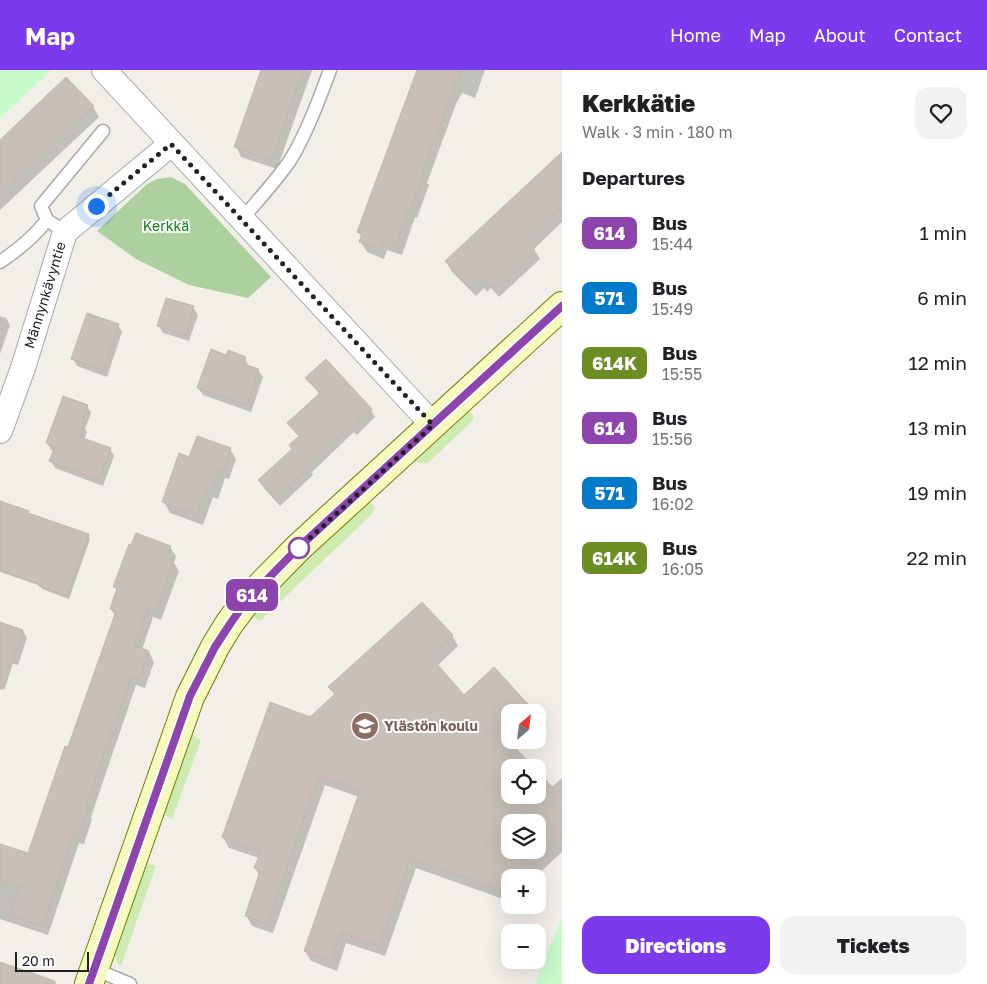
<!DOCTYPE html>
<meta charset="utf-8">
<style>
body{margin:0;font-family:"Golos Text",sans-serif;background:#f2f2f2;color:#202124;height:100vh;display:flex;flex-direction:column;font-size:19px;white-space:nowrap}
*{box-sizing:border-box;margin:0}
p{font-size:16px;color:#757577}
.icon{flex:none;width:28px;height:28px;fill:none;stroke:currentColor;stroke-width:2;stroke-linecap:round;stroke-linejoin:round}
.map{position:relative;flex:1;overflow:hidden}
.sheet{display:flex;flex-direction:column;background:#fff;width:425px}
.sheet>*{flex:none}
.badge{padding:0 10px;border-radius:8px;font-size:18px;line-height:32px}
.needle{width:32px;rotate:28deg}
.fabs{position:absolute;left:501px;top:634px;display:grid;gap:10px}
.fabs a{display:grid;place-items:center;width:45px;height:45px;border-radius:10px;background:#fff;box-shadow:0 5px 20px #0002;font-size:25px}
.scale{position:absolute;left:15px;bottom:12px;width:74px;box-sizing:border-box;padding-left:5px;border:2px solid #222;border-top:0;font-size:14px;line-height:18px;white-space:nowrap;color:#222;-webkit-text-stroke:4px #fff;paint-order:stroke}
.you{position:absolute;width:25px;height:25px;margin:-12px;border:4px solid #fff;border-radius:50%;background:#1a73e8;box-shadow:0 0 0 8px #1a73e833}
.map>.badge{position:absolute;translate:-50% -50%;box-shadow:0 0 0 2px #fff}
h2{padding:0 20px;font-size:19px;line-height:45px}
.round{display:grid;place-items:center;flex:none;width:52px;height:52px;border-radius:15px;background:#f2f2f2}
.summary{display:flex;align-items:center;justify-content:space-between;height:85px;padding:0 20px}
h1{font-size:24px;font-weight:800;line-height:38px}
.cta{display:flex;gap:10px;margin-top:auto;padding:10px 20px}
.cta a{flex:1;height:58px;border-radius:15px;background:#7c3aed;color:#fff;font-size:20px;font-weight:800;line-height:58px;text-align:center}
.cta a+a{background:#f2f2f2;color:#202124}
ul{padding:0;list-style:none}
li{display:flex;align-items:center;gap:15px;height:65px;padding:0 20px}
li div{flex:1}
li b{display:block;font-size:19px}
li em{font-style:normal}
li .badge{min-width:55px;font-weight:700;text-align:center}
header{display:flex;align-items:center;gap:30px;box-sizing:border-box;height:70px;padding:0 25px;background:#7c3aed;color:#fff}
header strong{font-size:24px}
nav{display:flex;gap:28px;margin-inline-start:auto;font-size:18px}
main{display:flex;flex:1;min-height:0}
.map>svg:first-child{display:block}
.grass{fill:#cdebb0}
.forest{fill:#add19e}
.park{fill:#c8facc}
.shadow{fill:#0003;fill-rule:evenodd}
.building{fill:#c7bfb8;stroke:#c4b6ab;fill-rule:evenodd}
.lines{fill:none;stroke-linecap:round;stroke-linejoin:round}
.lane-casing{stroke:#a9a9a9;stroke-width:15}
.street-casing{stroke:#a9a9a9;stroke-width:26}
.secondary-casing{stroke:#707d05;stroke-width:30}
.lane{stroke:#fff;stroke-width:12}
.street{stroke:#fff;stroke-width:24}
.secondary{stroke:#f7fabf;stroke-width:28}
.line-casing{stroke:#fff;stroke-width:11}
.line{stroke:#8e44ad;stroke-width:8}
.walk{stroke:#222;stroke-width:5;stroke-dasharray:0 9}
.stop-dot{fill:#fff;stroke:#8e44ad;stroke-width:2.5}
.labels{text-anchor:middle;stroke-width:4;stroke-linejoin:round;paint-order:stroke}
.park-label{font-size:14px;fill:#0c8416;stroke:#fff}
.street-label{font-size:14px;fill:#222;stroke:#fff}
.education-label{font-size:14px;font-weight:bold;fill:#785e54;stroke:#fff;text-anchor:start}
</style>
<header>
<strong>Map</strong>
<nav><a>Home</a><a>Map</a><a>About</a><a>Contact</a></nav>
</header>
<main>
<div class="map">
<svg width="562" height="914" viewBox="0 0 562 914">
<rect width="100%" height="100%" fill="#f2efe9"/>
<path class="grass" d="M469 341 474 347 471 352 428 393H420L413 391Z
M369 432 375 437 372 444 260 551 252 546 257 537Z
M190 663 201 670 172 749 162 743Z
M145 792 156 796 121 896 117 892 114 883Z"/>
<path class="forest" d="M171 107 185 114 271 207 248 228 189 215 136 189 97 161 147 114 157 109Z"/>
<path class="park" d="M0 0H52L0 48Z
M562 847V914H535Z"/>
<path class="shadow" d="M262 0H312L277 99 241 87 236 76Z
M418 0H485L475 28 462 23 456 34 427 113 429 115 417 148 415 147 402 185 387 180 384 189 367 182 361 172 362 168 359 162Z
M93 37 99 47 0 140V71Z
M562 84V152L534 179 540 189 499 227 491 218 487 222 484 218 476 226 452 202 446 191Z
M193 237 198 245 189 271 163 263 159 256Z
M0 246 6 248 10 255 0 284Z
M118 255 122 262 107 307 77 296 73 289Z
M245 288 249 297 258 300 263 307 251 342 203 325 198 318Z
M326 291 371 340 375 347 357 365 354 362 312 402 313 405 280 436 264 418 259 410 293 380 299 367 289 353 320 325 307 308Z
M87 336 91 343 85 359 87 362 84 370 110 379 114 386 103 416 55 398 51 391 54 381 51 380 47 373Z
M230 379 236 389 229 409 225 408 218 429 213 427 203 455 170 443 164 432 190 388Z
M0 436 28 442 29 445 88 465 90 469 69 529 42 519 41 516 0 502Z
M170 477 176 486 174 493 179 501 161 550 153 547 142 580 149 582 154 592 145 618 136 615 91 747 92 749 84 774 79 773 48 865 0 849V777L29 784 115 546 111 539 117 521 115 517Z
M0 554 23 561 27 568 18 595 5 591 0 606Z
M452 565 458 576 437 596 464 626 494 599 533 642H510V670H522L505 686 510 698V725H538V703L552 719 562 726V782L534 808H510V825L506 830 416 798 385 886 346 873 337 901 311 891 305 881 359 727 325 715 273 863 252 856 246 845 260 806 255 798 259 788 229 778 223 767 310 648 335 626 330 617ZM510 752H538V780H510Z"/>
<path class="building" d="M261 0H303L272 90 234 77Z
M417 0H461L422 103 424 104 411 138 410 137 396 175 382 171 379 179 359 172 362 164 357 162Z
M66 7 94 36 0 124V70Z
M562 82V136L527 169 535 178 493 217 484 209 481 212 477 209 469 217 445 191Z
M166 228 194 236 186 265 157 256Z
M87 243 119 254 103 300 71 289Z
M211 279 226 285 228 280 246 287 243 294 259 299 247 335 197 318Z
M326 289 372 339 352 358 350 356 308 395 310 397 275 429 258 410 292 379 289 375 299 366 287 353 320 323 305 308Z
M63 326 88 335 81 353 84 354 80 367 111 378 99 410 49 391 55 377 46 373Z
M197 366 231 378 223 400 219 398 212 419 207 417 197 445 162 432 179 383 189 387Z
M0 431 29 441 28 443 89 464 67 526 39 516V514L0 500Z
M136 463 171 476 167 488 174 490 156 541 148 539 134 576 149 581 140 609 131 607 86 736 88 739 78 765 73 764 43 856 10 846 20 817 0 810V774L28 783 65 676 68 677 116 541 110 539 117 518 113 517 129 474 131 475Z
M422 532 453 565 430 586 464 625 494 597 535 642H510V672L534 698H510V725H538V701L552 717 562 709V766L517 808H510V814L508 816 506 813 499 820 411 788 379 876 341 863 331 891 304 881 360 720 319 706 267 854 245 846 260 801 254 798 261 781 222 767 270 632 310 647 335 624 328 617ZM510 752H538V780H510Z
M0 552 23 560 4 619H0Z
M0 892 55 911V914H0Z"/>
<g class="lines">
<g class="lane-casing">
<path id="lane" d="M242 149C258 130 277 110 291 89 307 62 319 30 330 0
M47 150 41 136 103 61
M0 192C18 180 34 167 47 150L65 162
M94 899 130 914"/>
</g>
<g class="street-casing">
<path id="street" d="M104 0 433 355
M0 361 23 298 65 162 171 74"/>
</g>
<g class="secondary-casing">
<path id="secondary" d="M89 914 190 627 215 577 229 554 247 530 298 478 562 236"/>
</g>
<use href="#lane" class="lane"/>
<use href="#street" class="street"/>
<use href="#secondary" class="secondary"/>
</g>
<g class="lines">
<g class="line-casing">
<path id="line" d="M89 914 190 626 215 577 230 554 247 530 298 478 562 236"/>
</g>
<use href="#line" class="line"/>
<path class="walk" d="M96 136 171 74 433 355 299 478"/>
</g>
<defs>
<g id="school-disc" transform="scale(1.4375)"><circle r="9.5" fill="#8d6e63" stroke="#fff"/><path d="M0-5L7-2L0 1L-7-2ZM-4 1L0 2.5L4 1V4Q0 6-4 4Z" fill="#fff"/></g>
</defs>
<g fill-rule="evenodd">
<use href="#school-disc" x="365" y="656"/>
</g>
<circle class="stop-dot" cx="299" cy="478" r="10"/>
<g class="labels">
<g class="park-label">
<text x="166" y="161">Kerkkä</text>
</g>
<g class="street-label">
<text transform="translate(45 225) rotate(-73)" y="5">Männynkävyntie</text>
</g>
<g class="education-label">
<text x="384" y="661">Ylästön koulu</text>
</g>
</g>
</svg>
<div class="fabs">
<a><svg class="needle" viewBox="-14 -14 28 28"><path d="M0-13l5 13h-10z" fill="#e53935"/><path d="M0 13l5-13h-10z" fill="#757577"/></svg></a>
<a><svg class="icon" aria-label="locate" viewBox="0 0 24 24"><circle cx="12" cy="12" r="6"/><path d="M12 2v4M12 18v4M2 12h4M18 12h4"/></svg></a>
<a><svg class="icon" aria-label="layers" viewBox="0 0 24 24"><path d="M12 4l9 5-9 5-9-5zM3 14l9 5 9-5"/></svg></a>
<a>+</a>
<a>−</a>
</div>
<div class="scale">20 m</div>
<div class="you" style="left:96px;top:136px"></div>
<b class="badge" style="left:252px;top:525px;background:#8e44ad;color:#fff">614</b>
</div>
<section class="sheet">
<div class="summary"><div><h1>Kerkkätie</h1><p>Walk · 3 min · 180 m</p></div><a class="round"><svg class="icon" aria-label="heart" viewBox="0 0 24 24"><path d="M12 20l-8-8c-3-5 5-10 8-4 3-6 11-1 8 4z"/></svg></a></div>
<h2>Departures</h2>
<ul>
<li><span class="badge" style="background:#8e44ad;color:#fff">614</span><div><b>Bus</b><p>15:44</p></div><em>1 min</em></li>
<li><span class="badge" style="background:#007ac9;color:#fff">571</span><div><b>Bus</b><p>15:49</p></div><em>6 min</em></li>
<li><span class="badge" style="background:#6b8e23;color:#fff">614K</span><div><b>Bus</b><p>15:55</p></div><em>12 min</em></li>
<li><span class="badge" style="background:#8e44ad;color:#fff">614</span><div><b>Bus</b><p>15:56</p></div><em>13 min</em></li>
<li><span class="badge" style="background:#007ac9;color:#fff">571</span><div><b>Bus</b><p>16:02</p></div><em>19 min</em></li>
<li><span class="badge" style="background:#6b8e23;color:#fff">614K</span><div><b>Bus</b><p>16:05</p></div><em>22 min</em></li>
</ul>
<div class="cta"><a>Directions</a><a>Tickets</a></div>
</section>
</main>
